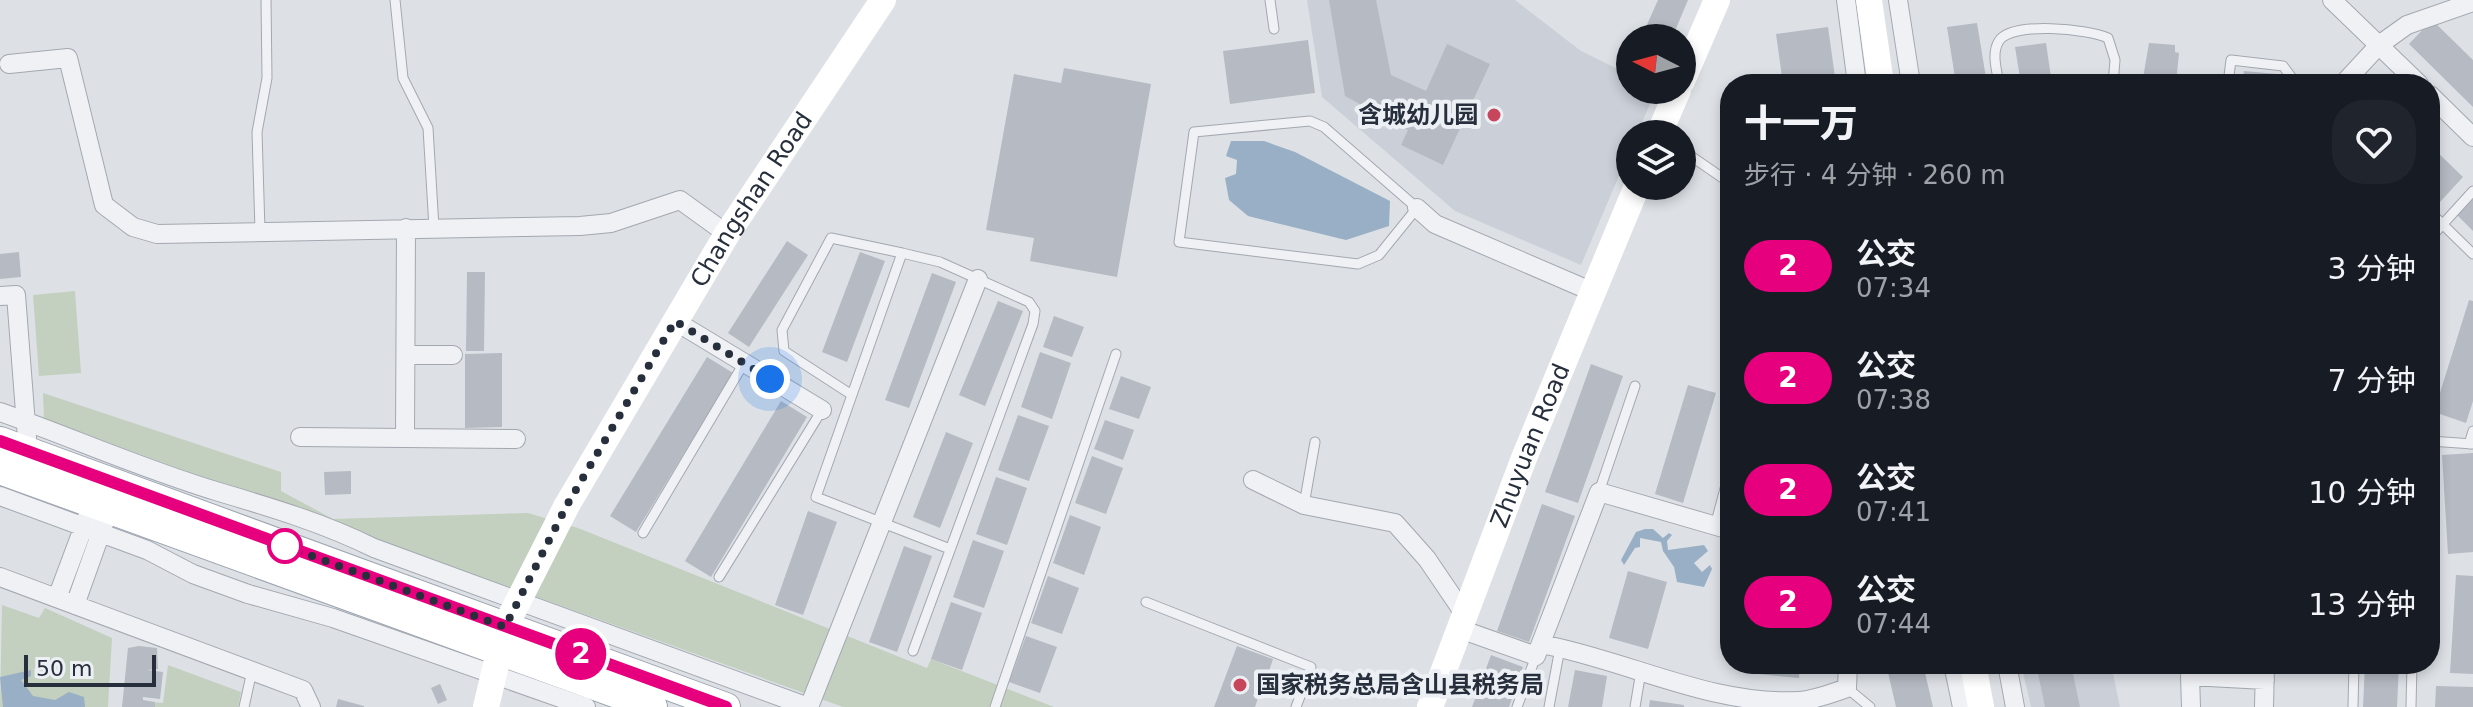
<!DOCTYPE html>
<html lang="zh">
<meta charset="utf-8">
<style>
body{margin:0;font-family:"DejaVu Sans","Noto Sans SC",sans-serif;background:#20242c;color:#f1f3f6;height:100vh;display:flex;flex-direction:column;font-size:30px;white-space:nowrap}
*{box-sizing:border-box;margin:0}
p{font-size:26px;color:#9ea1a6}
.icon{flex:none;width:44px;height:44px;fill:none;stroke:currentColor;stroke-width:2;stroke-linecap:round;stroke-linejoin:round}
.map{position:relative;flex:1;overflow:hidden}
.panel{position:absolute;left:1720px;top:74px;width:720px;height:600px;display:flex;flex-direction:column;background:#171b24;border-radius:32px;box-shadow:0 4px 12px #0003}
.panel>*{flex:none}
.badge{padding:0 16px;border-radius:26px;font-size:28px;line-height:52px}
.needle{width:52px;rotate:276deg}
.tools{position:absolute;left:1616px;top:24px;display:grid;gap:16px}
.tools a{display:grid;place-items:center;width:80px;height:80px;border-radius:50%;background:#171b24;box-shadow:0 4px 12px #0003;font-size:40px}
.scale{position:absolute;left:24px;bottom:20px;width:132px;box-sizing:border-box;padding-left:8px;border:4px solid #272f3c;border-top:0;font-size:22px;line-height:28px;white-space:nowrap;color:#272f3c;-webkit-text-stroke:6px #ecf0f4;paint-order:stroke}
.you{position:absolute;width:40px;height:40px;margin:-20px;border:6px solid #fff;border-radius:50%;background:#1a73e8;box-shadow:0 0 0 12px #1a73e833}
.map>.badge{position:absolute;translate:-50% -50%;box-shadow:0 0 0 4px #fff}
.round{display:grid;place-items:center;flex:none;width:84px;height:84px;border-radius:32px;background:#20242c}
.head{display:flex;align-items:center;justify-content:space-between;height:136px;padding:0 24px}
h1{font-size:38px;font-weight:800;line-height:60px}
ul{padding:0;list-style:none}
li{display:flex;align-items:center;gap:24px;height:112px;padding:0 24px}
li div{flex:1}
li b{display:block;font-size:30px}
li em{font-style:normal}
li .badge{min-width:88px;font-weight:700;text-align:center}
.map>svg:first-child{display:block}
.built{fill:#cbd0d8}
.green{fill:#c3d0bf}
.water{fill:#99afc5}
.building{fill:#b5bac3}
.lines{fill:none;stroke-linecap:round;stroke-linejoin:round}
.lane-casing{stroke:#a3a8b0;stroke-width:11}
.street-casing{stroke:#a3a8b0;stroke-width:20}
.primary-casing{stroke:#9da5b1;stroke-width:30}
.lane{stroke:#f0f1f5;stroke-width:9}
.street{stroke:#f0f1f5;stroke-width:18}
.secondary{stroke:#fff;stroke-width:26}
.primary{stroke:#fff;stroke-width:28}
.line-casing{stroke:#fff;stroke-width:18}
.line{stroke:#e6007e;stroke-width:12}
.walk{stroke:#272f3c;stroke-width:8;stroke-dasharray:0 14.4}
.poi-dot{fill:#c7465b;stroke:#ecf0f4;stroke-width:3}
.stop-dot{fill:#fff;stroke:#e6007e;stroke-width:4}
.labels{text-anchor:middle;stroke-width:8;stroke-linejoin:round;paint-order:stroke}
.poi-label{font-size:24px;font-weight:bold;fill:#272f3c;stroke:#ecf0f4;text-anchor:end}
.street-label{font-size:24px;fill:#272f3c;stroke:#ecf0f4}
</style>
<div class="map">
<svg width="2473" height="707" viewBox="0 0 2473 707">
<rect width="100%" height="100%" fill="#dde1e6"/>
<path class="built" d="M1307 0H1515L1581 51 1630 75V90H1656L1637 134H1630V150L1581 265 1455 211 1322 97Z
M2021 664H2111L2120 707H2031Z"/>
<path class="green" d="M75 291 81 373 39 376 33 295Z
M43 393 281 472V491L333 519 528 513 578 528 927 668 931 659 1054 707H843L44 420Z
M2 605 39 618 45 608 112 638 108 707H0Z
M168 665 241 692 238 707H149L150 702 163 703Z"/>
<path class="water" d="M1231 141H1264L1295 152 1390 201 1389 226 1346 240 1248 216 1229 200 1225 178 1236 174 1237 160 1226 156Z
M1645 529H1653L1663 538 1669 533 1672 535 1667 541 1668 550 1704 545 1708 551 1694 563 1702 572 1710 565 1712 569 1704 587 1677 582 1674 567 1663 551 1661 542 1640 538V547L1635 548 1624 565 1621 560 1636 532Z
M31 670V676L21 680 33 696 55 700 69 692 84 697 85 707H3L0 677Z"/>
<path class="building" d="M1329 0H1376L1391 75 1426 91 1447 44 1490 64 1443 165 1401 145 1408 130 1345 96Z
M1658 0H1688L1672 38H1641Z
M2432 20 2473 60V107L2409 44Z
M1977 23 1987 84H1956L1947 27Z
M1828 27 1836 84H1783L1776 34Z
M1308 40 1315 93 1230 104 1223 51Z
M2046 43 2052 84H2021L2015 47Z
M2149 43 2175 45V52L2179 53 2176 84H2142Z
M1064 68 1151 84 1117 277 1030 261 1034 238 986 230 1014 74 1061 83Z
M2244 71 2277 74 2276 84H2243Z
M2430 145 2463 177 2440 202 2430 192Z
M2473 199V231L2457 215Z
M787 241 808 255 749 347 728 333Z
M19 252 21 277 0 279V254Z
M860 252 885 261 847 362 822 352Z
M467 272H485L484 351H466Z
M932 273 956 282 909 408 885 400Z
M2469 300 2473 301V401L2466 423 2434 412Z
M998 301 1023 311 985 406 959 395Z
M1054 316 1084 327 1072 357 1043 347Z
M1040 352 1071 363 1052 419 1021 407Z
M502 353V427L465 428V354Z
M707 357 733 373 636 532 610 516Z
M1591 364 1623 376 1578 503 1545 492Z
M1121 376 1151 387 1139 419 1109 409Z
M1688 385 1716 393 1683 503 1655 494Z
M781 401 807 417 711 577 685 561Z
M1018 415 1049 426 1029 481 998 470Z
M1105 420 1134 430 1123 460 1094 449Z
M946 432 973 443 940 528 913 517Z
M2473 453V552L2448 554 2442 455Z
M1092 456 1123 468 1106 514 1075 503Z
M351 471V494L325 495 324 472Z
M996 477 1027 488 1007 545 976 534Z
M1542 504 1575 516 1529 642 1497 631Z
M808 511 837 522 803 615 775 605Z
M1070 515 1101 527 1084 575 1053 563Z
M973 540 1004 551 984 608 953 597Z
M904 546 932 556 897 652 869 642Z
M1628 571 1667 582 1648 649 1609 638Z
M2456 575 2473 576V674L2450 673Z
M1048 576 1079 588 1062 634 1031 623Z
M951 602 982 613 962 670 931 659Z
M1026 636 1057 647 1040 693 1009 682Z
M139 646 157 648 158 669 147 670 163 672 160 699 143 697V700L155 702V707H122L128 648Z
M1237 646 1273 659 1268 674 1262 672 1253 696 1258 698 1255 707H1214Z
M1491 655 1523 667 1509 707H1472Z
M1759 664H1800L1799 678 1758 674Z
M1886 664H1923L1933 707H1896Z
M2036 664H2071L2080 707H2045Z
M2365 664H2399L2397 707H2363Z
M1575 670 1607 676 1602 707H1568Z
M440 684 447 700 438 704 431 688Z
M2436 686 2473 687V707H2435Z
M338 699 364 706V707H336Z
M1650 700 1684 705V707H1649Z"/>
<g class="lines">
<g class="lane-casing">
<path id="lane" d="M395 0 403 78 428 128 434 228
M1270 0 1274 29
M1999 84C1997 71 1991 53 1999 41 2011 21 2089 29 2108 38L2115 60 2113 84
M2228 84 2231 60 2283 66 2295 82
M1310 121 1324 127 1417 208 1379 255 1358 264 1179 242 1194 132Z
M1682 150 1730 183
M2430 212 2473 254
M260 231 257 132 267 78 266 0
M2430 248 2432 236 2473 191
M852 395 784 351 782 330 831 238 902 253
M2430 441 2473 444
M2469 444 2473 431
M1599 492 1635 386
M1304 505 1315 442
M1715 526 1730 470
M643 533 744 363
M719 577 822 410
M1146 602 1311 667 1296 707
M913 651 1033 324 1035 311 1029 302 940 262 902 253 816 497 950 549
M1847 688 1870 707
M244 707 252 671
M995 707 1116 354
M1517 707 1536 656
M1549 707 1560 648
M1635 707 1641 671
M2353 707 2354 664
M2411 707 2412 664"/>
</g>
<g class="street-casing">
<path id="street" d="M1846 0 1857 84
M1898 0 1911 84
M2332 0 2419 84
M9 64 68 58 104 205 133 227 157 234 580 226 611 223 680 200 727 234
M2343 84 2379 45 2407 25 2473 2
M2430 95 2473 137
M1417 208 1435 224 1593 292
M0 296 16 295 28 451
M675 321 822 410
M406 355H453
M0 412C73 438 145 470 219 492 273 508 323 523 374 548L808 707
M300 437 516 439
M405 438 406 228
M1253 480 1304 505 1395 523 1427 559 1465 615
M0 496 147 550 193 574 248 594 333 618 586 707
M0 577 303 690 311 707
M57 598 88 515
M75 605 105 521
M1460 629 1536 656 1599 492 1730 530
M1541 644C1627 660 1711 706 1799 701 1815 700 1832 693 1847 688L1848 664
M1953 664 1962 707
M2007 664 2015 707
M809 707 978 279
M2191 707 2190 676 2265 680
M2264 707 2265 664"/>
</g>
<g class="primary-casing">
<path id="primary" d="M0 441 726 707
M0 470 653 707"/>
</g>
<use href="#lane" class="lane"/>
<use href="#street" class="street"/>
<g class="secondary">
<path d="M1869 0 1881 84"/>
<path d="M1682 81 1717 0"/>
<path d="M1659 134 1678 90"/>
<path d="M1973 664 1981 707"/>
<path id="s1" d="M486 707 505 627 567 505 727 234 883 0"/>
<path id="s2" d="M1430 707 1524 458 1637 186"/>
</g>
<use href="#primary" class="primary"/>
</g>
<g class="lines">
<g class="line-casing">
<path id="line" d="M0 441 726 707"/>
</g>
<use href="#line" class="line"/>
<path class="walk" d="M285 546 505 627 567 505 675 321 770 379"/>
</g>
<g class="poi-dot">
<circle cx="1494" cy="115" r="8"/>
<circle cx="1240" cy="685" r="8"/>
</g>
<circle class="stop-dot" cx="285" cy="546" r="16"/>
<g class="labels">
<g class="poi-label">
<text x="1478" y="123">含城幼儿园</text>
<text x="1256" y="693" text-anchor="start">国家税务总局含山县税务局</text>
</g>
<g class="street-label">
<text dy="8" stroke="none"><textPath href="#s1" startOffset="576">Changshan Road</textPath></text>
<text dy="8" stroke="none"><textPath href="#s2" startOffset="280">Zhuyuan Road</textPath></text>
</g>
</g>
</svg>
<div class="tools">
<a><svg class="needle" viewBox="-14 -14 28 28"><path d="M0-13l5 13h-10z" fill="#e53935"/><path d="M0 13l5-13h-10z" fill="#9ea1a6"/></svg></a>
<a><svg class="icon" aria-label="layers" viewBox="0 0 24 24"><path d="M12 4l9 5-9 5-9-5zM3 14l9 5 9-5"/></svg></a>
</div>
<div class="scale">50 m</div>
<div class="you" style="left:770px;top:379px"></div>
<b class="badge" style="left:581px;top:654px;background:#e6007e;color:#fff">2</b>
<section class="panel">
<div class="head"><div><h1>十一万</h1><p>步行 · 4 分钟 · 260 m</p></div><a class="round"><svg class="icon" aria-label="heart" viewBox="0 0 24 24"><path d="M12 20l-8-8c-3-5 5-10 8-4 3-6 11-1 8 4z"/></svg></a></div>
<ul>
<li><span class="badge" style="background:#e6007e;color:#fff">2</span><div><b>公交</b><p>07:34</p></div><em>3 分钟</em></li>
<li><span class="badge" style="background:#e6007e;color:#fff">2</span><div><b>公交</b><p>07:38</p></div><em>7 分钟</em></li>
<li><span class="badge" style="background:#e6007e;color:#fff">2</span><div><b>公交</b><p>07:41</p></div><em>10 分钟</em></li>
<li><span class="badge" style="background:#e6007e;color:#fff">2</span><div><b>公交</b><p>07:44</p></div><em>13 分钟</em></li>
</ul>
</section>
</div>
